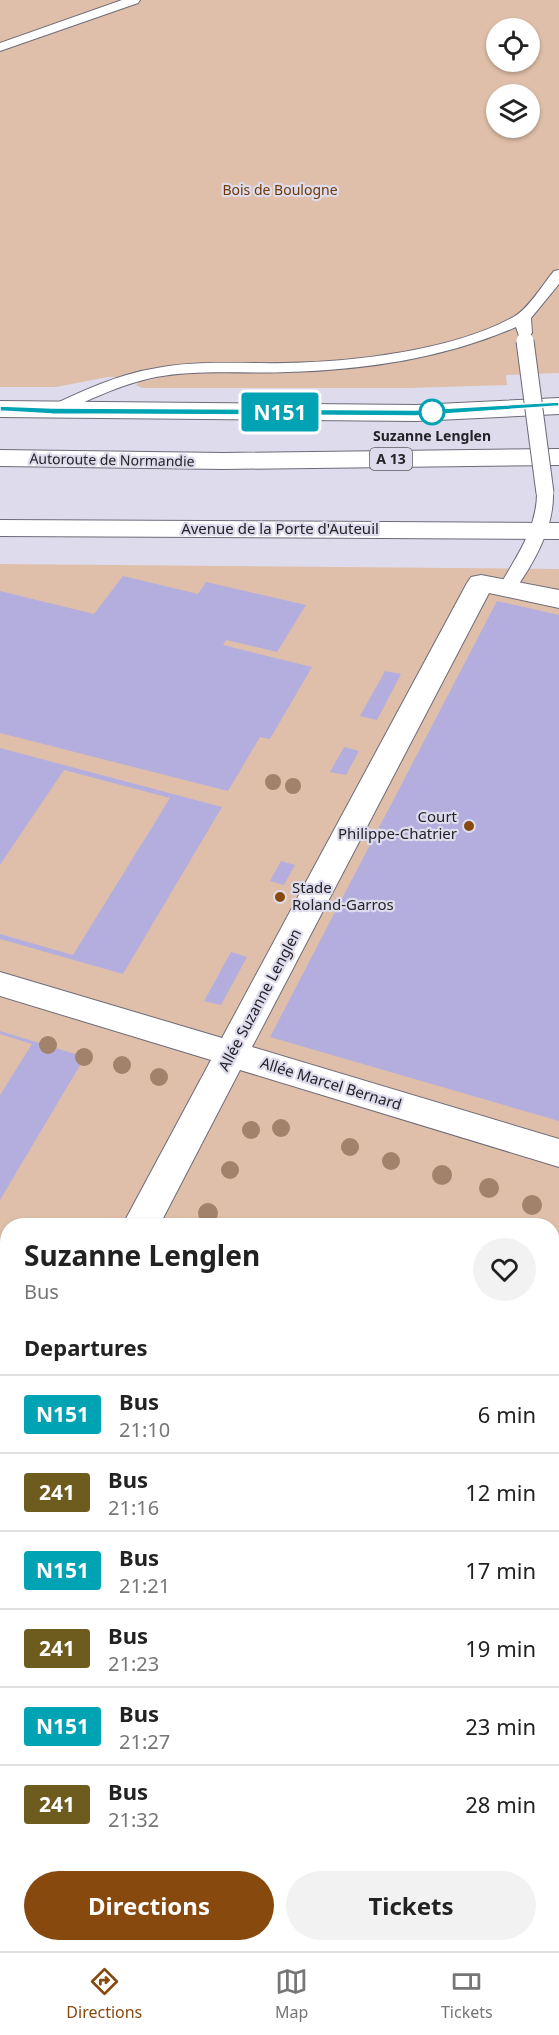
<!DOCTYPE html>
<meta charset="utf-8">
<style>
body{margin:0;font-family:"Noto Sans",sans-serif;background:#f2f2f2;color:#222;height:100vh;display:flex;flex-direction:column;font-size:22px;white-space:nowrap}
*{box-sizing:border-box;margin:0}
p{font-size:20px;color:#767676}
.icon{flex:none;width:33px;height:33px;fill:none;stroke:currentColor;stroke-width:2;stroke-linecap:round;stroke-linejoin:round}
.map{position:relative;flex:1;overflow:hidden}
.drawer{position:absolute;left:0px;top:1218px;width:560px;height:734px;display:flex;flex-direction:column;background:#fff;border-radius:24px 24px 0 0;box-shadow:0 2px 4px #0004}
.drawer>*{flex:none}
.badge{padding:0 12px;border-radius:4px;font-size:21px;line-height:39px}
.controls{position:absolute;left:486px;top:18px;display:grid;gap:12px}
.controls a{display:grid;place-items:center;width:54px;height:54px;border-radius:50%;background:#fff;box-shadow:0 2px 4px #0004;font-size:30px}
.map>.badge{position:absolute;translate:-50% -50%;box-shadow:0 0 0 3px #fff}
h2{padding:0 24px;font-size:22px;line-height:54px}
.round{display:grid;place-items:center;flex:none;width:63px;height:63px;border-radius:32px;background:#f2f2f2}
.head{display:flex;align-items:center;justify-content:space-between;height:102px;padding:0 24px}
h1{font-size:28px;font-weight:700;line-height:45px}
.button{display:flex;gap:12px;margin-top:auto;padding:12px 24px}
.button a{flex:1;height:69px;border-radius:36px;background:#88490f;color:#fff;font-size:24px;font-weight:700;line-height:69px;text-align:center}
.button a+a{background:#f2f2f2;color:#222}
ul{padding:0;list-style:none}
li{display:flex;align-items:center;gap:18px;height:78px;padding:0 24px;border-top:2px solid #e0e0e0}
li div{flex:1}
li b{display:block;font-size:22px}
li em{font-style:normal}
li .badge{min-width:66px;font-weight:700;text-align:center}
.tabs{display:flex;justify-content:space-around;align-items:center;height:84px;border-top:2px solid #e0e0e0;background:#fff;font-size:16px;color:#767676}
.tabs a{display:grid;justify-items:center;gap:3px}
.tabs .active{color:#88490f}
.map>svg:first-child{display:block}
.green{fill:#dfbfa9;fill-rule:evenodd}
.building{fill:#b4aedf}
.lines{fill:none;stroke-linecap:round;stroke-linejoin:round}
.lane-casing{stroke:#6d6b79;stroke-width:2}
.street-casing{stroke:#6d6b79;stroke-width:2}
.secondary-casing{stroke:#6d6b79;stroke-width:2}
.highway-casing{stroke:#6d6b79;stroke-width:2}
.lane{fill:#fff;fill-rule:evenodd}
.street{fill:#fff;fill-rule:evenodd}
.secondary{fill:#fff;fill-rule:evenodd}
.highway{fill:#fff;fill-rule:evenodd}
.lane-bridge-far1-casing{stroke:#6d6b79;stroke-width:15;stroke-linecap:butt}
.lane-bridge-casing{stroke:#6d6b79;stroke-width:19;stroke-linecap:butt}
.lane-bridge-far1{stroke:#fff;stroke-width:14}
.lane-bridge{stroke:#fff;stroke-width:17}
.tree{fill:#a2826b}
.line{fill:#00a3b4;stroke:#fff;stroke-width:1.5}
.stop-dot{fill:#fff;stroke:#00a3b4;stroke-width:3}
.poi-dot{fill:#88490f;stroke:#dedcec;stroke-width:2}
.labels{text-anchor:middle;stroke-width:4.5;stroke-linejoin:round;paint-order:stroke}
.far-park-label{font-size:14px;fill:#713902;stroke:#dedcec}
.far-stop-label{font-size:14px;font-weight:bold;fill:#232328;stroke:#dedcec}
.shield{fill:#dedcec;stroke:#5b5a63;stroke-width:1.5}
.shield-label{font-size:14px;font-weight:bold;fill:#232328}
.far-street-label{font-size:14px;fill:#232328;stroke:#dedcec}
.street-label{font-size:15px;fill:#232328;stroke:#dedcec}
.poi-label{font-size:15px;fill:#232328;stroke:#dedcec;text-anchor:end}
</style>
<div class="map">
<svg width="559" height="1951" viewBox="0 0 559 1951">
<rect width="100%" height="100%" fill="#dedcec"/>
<path class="green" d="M0 0H559V373L506 375 507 385 410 388H142L136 385 139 382 158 378 108 377 56 387H0ZM496 28H530V62H496ZM496 94H530V128H496Z
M0 564 559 569V1603L552 1601V1226H8L7 1407 0 1405Z"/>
<path class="building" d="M123 576 198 594 206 582 306 605 277 652 226 640 223 645 312 667 270 739 260 737 228 791 0 733V591L94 614Z
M497 601 559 615V1121L270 1037Z
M385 671 401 674 377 720 360 716Z
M344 747 359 751 346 775 330 772Z
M0 748 222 807 123 974 0 939V934L73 955 170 798 64 770 0 865Z
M281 861 295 865 284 885 270 881Z
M231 952 247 957 221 1005 204 1001Z
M0 1031 85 1057 0 1200V1095L32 1044 0 1034Z
M8 1766V1903L6 1906 1 1904 3 1900 0 1898V1776H2Z
M552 1854 559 1856V1951H485L487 1944H552Z"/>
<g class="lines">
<g class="lane-casing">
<path id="lane" d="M122 0H140L138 3 0 51V43Z
M559 270V284L531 318 532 333 529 336H519L516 327C445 358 365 370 288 372 244 374 199 369 156 377 121 384 89 400 58 414L52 416 44 411 46 408C82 391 118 374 157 368 199 360 243 364 285 363 353 362 456 350 515 316 528 309 544 283 554 271Z
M545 488 553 493C554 529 533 564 513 593H501L498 589C515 558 537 530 537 493Z
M127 1944H157L154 1951H124Z"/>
</g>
<g class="street-casing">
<path id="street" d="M481 575 559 590V608L489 593 252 1047 559 1139V1167L240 1070 159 1226H122L211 1060 0 996V972L222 1038 467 583 471 577Z"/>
</g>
<g class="secondary-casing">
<path id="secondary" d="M0 520 559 523V539L0 536Z
M0 1469 8 1472V1508L0 1505Z
M552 1666 559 1668V1709L552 1707Z"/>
</g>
<g class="highway-casing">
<path id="highway" d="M559 398V414L416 421 0 417V401L416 405Z
M559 449V465L224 469 0 466V450L224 453Z"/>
</g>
<use href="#lane" class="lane"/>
<use href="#street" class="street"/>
<use href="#secondary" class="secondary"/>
<use href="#highway" class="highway"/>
<g class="lane-bridge-far1-casing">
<path id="lane-bridge-far1" d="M525 339 526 343"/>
</g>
<g class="lane-bridge-casing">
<path id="lane-bridge" d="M525 341 545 493"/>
</g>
<use href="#lane-bridge-far1" class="lane-bridge-far1"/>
<use href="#lane-bridge" class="lane-bridge"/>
</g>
<g class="tree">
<circle cx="273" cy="782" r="8"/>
<circle cx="293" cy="786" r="8"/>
<circle cx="48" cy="1045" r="9"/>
<circle cx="84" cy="1057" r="9"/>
<circle cx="122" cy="1065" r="9"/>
<circle cx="159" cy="1077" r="9"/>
<circle cx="281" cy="1128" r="9"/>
<circle cx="251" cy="1130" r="9"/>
<circle cx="350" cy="1147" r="9"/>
<circle cx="391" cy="1161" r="9"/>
<circle cx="230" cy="1170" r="9"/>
<circle cx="442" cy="1175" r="10"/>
<circle cx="489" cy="1188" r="10"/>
<circle cx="532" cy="1205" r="10"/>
<circle cx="208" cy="1213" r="10"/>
</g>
<path class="line" d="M559 402V406L416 416 52 414 0 411V406L52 408 416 410Z"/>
<circle class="stop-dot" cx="432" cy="412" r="12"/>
<g class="poi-dot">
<circle cx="469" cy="826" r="6"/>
<circle cx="280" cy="897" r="6"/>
</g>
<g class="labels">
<g class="far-park-label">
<text x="280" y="195">Bois de Boulogne</text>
</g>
<g class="far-stop-label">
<text x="432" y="441">Suzanne Lenglen</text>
</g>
<rect class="shield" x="370" y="448" width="42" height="22" rx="4.5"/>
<g class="shield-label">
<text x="391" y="464">A 13</text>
</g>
<g class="far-street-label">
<text transform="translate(112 460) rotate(1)" y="5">Autoroute de Normandie</text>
</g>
<g class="street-label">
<text x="280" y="534">Avenue de la Porte d'Auteuil</text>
<text transform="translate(260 1000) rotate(-62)" y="5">Allée Suzanne Lenglen</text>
<text transform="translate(331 1084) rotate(17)" y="5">Allée Marcel Bernard</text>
</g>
<g class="poi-label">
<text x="457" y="822">Court<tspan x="457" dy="17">Philippe-Chatrier</tspan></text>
<text x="292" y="893" text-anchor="start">Stade<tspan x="292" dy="17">Roland-Garros</tspan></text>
</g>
</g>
</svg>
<div class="controls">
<a><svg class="icon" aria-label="locate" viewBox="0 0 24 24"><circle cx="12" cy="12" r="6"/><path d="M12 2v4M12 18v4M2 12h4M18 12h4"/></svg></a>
<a><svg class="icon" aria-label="layers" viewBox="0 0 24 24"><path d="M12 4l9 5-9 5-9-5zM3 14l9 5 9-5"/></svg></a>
</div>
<b class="badge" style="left:280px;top:412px;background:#00a3b4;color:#fff">N151</b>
<section class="drawer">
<div class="head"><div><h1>Suzanne Lenglen</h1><p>Bus</p></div><a class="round"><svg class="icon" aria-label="heart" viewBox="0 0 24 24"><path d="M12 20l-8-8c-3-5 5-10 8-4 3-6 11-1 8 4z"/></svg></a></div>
<h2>Departures</h2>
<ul>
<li><span class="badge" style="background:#00a3b4;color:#fff">N151</span><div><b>Bus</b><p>21:10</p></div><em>6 min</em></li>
<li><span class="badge" style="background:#6e5b1e;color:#fff">241</span><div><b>Bus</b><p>21:16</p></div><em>12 min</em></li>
<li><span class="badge" style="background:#00a3b4;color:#fff">N151</span><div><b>Bus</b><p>21:21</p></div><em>17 min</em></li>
<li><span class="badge" style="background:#6e5b1e;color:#fff">241</span><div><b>Bus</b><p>21:23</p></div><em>19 min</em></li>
<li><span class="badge" style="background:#00a3b4;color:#fff">N151</span><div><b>Bus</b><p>21:27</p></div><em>23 min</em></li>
<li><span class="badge" style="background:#6e5b1e;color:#fff">241</span><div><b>Bus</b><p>21:32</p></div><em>28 min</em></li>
</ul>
<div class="button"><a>Directions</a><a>Tickets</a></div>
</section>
</div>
<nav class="tabs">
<a class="active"><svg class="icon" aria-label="directions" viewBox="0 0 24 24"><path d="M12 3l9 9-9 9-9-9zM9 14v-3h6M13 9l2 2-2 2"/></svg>Directions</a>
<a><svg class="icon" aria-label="map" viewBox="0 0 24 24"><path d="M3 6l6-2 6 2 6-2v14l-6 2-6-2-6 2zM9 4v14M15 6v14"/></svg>Map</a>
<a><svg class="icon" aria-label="tickets" viewBox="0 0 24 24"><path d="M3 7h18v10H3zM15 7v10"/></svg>Tickets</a>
</nav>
